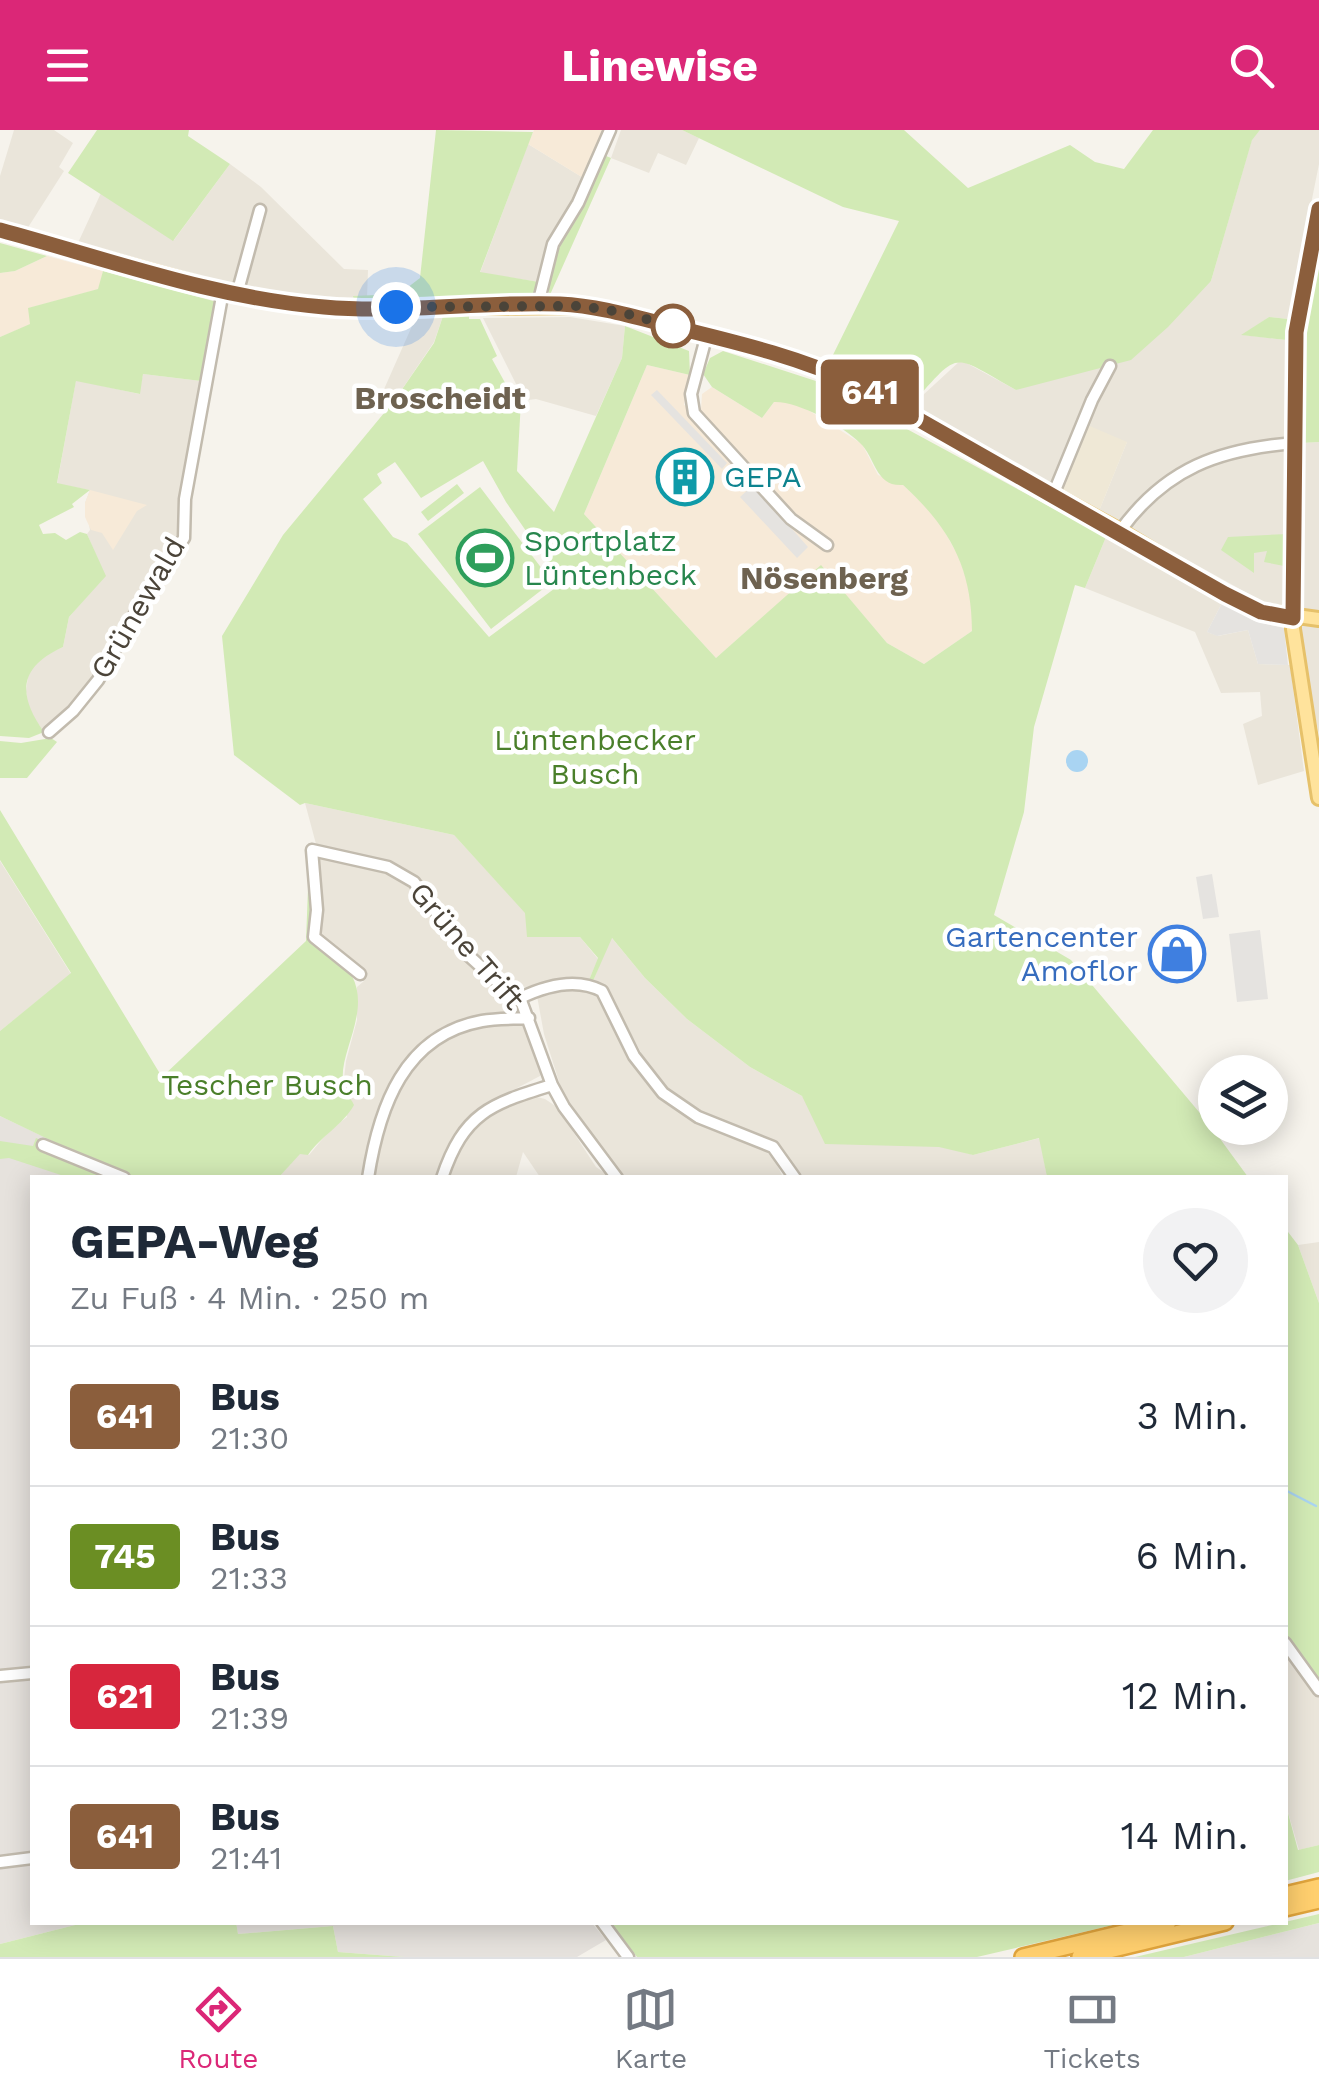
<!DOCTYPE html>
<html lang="de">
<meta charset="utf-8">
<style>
body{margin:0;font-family:"Work Sans",sans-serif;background:#f2f2f3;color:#1f2937;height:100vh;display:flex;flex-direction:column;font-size:38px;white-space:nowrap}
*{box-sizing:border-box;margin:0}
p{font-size:32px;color:#747a83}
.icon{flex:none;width:55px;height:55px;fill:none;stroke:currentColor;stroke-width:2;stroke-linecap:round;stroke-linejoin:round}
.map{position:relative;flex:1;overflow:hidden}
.details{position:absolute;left:30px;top:1045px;width:1258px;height:750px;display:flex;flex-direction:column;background:#fff;border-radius:0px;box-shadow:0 5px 25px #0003}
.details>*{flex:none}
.badge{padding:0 20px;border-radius:8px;font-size:35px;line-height:65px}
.tools{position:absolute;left:1198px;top:925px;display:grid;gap:20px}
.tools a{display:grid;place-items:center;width:90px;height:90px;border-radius:50%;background:#fff;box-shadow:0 5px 25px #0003;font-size:50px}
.you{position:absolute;width:50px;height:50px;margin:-25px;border:8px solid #fff;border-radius:50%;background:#1a73e8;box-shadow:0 0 0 15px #1a73e833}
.map>.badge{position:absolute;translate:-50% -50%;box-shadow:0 0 0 5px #fff}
.round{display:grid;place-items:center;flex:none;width:105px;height:105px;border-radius:52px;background:#f2f2f3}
.overview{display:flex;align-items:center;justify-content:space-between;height:170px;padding:0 40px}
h1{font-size:48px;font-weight:700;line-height:75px}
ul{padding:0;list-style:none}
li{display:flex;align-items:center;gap:30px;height:140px;padding:0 40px;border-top:2px solid #e0e1e3}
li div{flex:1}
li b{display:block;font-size:38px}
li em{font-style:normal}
li .badge{min-width:110px;font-weight:700;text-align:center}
header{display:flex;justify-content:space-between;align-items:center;height:130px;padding:0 40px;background:#db2777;color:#fff;font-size:45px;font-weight:700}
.dock{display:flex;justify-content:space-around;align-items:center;height:140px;border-top:2px solid #e0e1e3;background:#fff;font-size:28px;color:#747a83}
.dock a{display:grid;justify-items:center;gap:5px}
.dock .on{color:#db2777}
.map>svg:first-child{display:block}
.residential{fill:#eae5da}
.commercial{fill:#f7ead8}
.industrial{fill:#e6e2dd}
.education{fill:#efe8d6}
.green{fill:#d2eab5;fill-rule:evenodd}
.parking{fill:#e5e3e0}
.water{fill:#a9d4f2}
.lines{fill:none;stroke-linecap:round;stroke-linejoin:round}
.stream{stroke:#a9d4f2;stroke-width:2.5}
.minor-casing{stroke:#c2bbae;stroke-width:15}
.major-casing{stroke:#e6c16a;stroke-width:18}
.highway-casing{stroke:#e0a43c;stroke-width:20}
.minor{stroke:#fff;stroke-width:10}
.major{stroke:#ffe39c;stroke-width:12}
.highway{stroke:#ffcf6e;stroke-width:15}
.line-casing{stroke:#fff;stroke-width:22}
.line{stroke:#8b5e3c;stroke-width:15}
.walk{stroke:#4b4439;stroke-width:10;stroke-dasharray:0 18}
.stop-dot{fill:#fff;stroke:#8b5e3c;stroke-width:5}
.labels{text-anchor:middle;stroke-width:9;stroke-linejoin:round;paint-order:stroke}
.culture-label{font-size:30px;fill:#0d838f;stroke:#fff;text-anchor:start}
.leisure-label{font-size:30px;fill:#27864d;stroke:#fff;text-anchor:start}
.street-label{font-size:30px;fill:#4b4439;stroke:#fff}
.park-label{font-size:30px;fill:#4a7f2a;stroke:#fff}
.shop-label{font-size:30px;fill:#366cbe;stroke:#fff;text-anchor:end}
.neighbourhood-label{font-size:32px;font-weight:bold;fill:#6e6250;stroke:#fff}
</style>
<header><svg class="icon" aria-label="menu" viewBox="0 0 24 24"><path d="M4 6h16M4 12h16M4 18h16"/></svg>Linewise<svg class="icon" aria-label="search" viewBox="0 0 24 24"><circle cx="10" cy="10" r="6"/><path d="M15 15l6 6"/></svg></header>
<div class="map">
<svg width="1319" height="1827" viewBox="0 0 1319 1827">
<rect width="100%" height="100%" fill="#f6f3ec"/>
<path class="residential" d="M14 0H54L73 13 59 37 64 41 27 99 0 91V46Z
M621 0H682L699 8 686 35 658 23 649 43 611 28Z
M1260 0H1319V34L1288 189 1269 187 1243 205 1286 210 1287 449 1284 477 1267 474 1099 381 1127 312 1059 359 910 277 961 230 1016 260 1211 151 1252 9Z
M528 14 585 49 539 152 480 143Z
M230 34 261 57 344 139 368 140 367 168 304 167 238 156 77 115 101 63 174 110Z
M443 186 434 212 394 271 381 266 416 187Z
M570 187 625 196 622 228 596 286 536 269 521 271 520 262 483 188Z
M143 244 201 251 182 407 98 546 68 581H64L44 602 28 580 26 561 29 540 46 525 63 517 69 487 105 446 87 404 90 400 85 373 90 360 57 354 76 250 139 264Z
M1319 312V604L1305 542 1301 496 1304 413 1301 313Z
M1106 407 1222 473 1207 502 1218 506 1248 500 1258 534 1290 535 1304 641 1258 655 1243 594 1262 586 1260 562 1221 563 1195 502 1085 458Z
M305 673 454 705 526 783 580 807 598 829 589 850 576 848 526 857 505 854 462 811 430 762 414 745 383 730 316 714Z
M318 728 375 739 403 751 419 766 458 822 515 879 512 884 468 889 442 900 403 936 365 1047 278 1048 300 1023 309 1025 329 1001 347 987 344 949 346 931 357 890V857L364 851 361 848 365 844 318 807Z
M0 731 71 844 0 901Z
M611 807 645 848 687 889 750 937 802 966 809 975 973 1025 1040 1008 1047 1047H804L774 1012 698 981 669 961 650 940 611 865 593 851Z
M573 859 595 863 604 873 635 937 659 966 695 991 761 1017 774 1029 783 1047H623L562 961 544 904 537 866Z
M484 893 525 895 540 938V946L492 971 475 984 439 1047 371 1048 386 986 412 934 447 905Z
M529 965 545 969 557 977 596 1037 611 1047H540L523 1022 516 1047 447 1048 470 1000 488 982Z
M1319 1112V1173L1298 1115Z
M1285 1519 1319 1566V1715L1299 1720 1285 1672Z"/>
<path class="commercial" d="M534 0H606L585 49 528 14Z
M47 126 103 141 99 159 29 178 31 194 0 207V143L15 141Z
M647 235 690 245 684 275 701 280 702 264 712 257 762 288 774 272H787L805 278 862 314 878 345 903 355 935 385 959 427 972 467V501L924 534 887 513 821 436 716 528 584 384Z
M90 360 147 375 137 381 113 420 102 403 91 400 85 387V373Z"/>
<path class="industrial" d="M0 986 118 1042 73 1030 67 1047 32 1048V1792L83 1793 0 1814Z
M591 1792 606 1810 577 1827H404L338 1822 333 1796 238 1804 236 1793Z
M1319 1793V1827H1184Z"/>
<path class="education" d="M1085 294 1127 312 1099 381 1059 359Z"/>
<path class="green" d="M97 0H189L188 6 230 34 173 111 68 43Z
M436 0 533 2 480 142 539 152 535 167 469 165V169L354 170 353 166 399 164 420 148Z
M682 0H904L968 58 1070 15 1095 32 1124 39 1153 0H1260L1252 10 1211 151 1168 197 1131 230 1016 260C949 223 962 219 910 276L829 233 899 91 843 77Z
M606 26 611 28 549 167C547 117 584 72 606 26Z
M0 113 47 126 15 141 0 143Z
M1319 117V312L1301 313 1299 240Z
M103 141 217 172 204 246 201 251 143 244 140 264 76 251 57 353 90 360 72 374 74 377 39 395 43 404 55 403 66 410 80 402 87 404 106 446 69 487 63 517C19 537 17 564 44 602L29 608 0 606V207L30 194 28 178 98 159Z
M469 185V189H480L497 226 492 229 509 260 517 264 521 271 517 341 554 382 622 228 625 196 689 221 690 245 647 235 584 384 716 528 821 435 887 513 924 534 972 501C972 437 949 397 903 355 875 357 876 328 860 313 843 296 798 271 774 272L762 288 712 257 703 244 710 228 723 221 822 253 1106 407 1085 458 1075 455 1034 597 1024 682 994 785 1071 830 1210 995 1248 1047H1047L1039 1008 973 1025 939 1017 825 1014 802 966 750 937 687 889 645 848 612 808 593 851 589 850 598 828 580 807H527L525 783 454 705 305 673 300 675 234 625 222 506 283 405 394 271 434 213 443 186ZM483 331 506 372 562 453 489 507 407 413 393 407 363 369 382 353 377 344 395 332 421 368Z
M1269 187 1288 189 1286 210 1241 205Z
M457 354 464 363 428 391 421 382Z
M480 357 552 452 491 499 418 404Z
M1287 404 1283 419 1284 436 1264 432 1267 421 1254 423V443L1221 420 1228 407Z
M51 608 57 612 27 648H0V611L21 613Z
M0 680 162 947 306 811 309 732 315 780 310 799C324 814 343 828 352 846 373 886 331 931 346 962 348 967 352 970 354 975 343 995 321 1006 308 1025L300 1024 279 1047H67L9 1028 0 1029V1011L33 1016 36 1008 102 1035 0 986V901L71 843 0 730Z
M1285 1098 1298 1115 1319 1173V1553L1285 1507Z
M1285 1672 1298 1720 1319 1715V1742L1285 1751Z
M1319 1784V1793L1184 1827H1135Z
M236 1792 238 1804 333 1796 338 1822 404 1827H0V1814L83 1793Z
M611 1793H1122L977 1827H637Z"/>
<path class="parking" d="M657 260 727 333 722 339 651 265Z
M753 355 808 417 797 428 740 367Z
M1222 473 1254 491 1284 498 1288 535 1258 534 1248 500 1217 506 1207 502Z
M1212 744 1219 787 1203 789 1196 747Z
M1260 800 1268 869 1237 872 1229 804Z"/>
<path class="water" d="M1066 631a11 11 0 1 1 22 0a11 11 0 1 1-22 0Z"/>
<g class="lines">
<path class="stream" d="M1285 1360 1316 1376"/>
<g class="minor-casing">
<path id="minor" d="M237 164 260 80
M538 174 553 114 578 73 610 0
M707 204 691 264 694 283 791 389 827 415
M1053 365 1092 270 1110 236
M1120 401C1166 338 1219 319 1295 313
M49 602 73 581 98 550 140 475 184 408 185 369 223 161
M360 844 314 807 317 780 312 720 388 737 414 752 468 825 501 855 520 868 552 955 564 977 617 1048
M520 868C545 856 576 847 602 861L634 926 663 963 698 987 773 1017 795 1048
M43 1015 124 1048
M368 1048C379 977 404 905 482 891 497 888 514 889 529 888
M442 1048C464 982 491 974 552 955
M1285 1513 1319 1560
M0 1546 32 1543
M0 1732 32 1728
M602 1792 628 1827"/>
</g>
<g class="major-casing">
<path id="major" d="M1319 79 1296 202 1293 499 1319 668
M0 100 223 161 277 172 354 178 581 176 620 182 707 204 827 240 1120 401 1225 464 1261 481 1319 489"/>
</g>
<g class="highway-casing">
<path id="highway" d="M1285 1765 1319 1757
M1285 1778 1319 1770
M1023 1827 1168 1792
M1080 1827 1225 1792"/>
</g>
<use href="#minor" class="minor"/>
<use href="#major" class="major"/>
<use href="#highway" class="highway"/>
</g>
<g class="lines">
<g class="line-casing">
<path id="line" d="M0 100C107 129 214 168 324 177 402 184 482 171 560 174 601 176 638 188 678 198 739 213 802 228 858 255L1225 464 1261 482 1293 488 1296 202 1319 79"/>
</g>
<use href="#line" class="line"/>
<path class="walk" d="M396 177 581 176 620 182 676 197 673 196"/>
</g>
<defs>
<g id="building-ring" transform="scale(2.875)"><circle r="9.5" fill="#fff" stroke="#0f9aa8" stroke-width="1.5"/><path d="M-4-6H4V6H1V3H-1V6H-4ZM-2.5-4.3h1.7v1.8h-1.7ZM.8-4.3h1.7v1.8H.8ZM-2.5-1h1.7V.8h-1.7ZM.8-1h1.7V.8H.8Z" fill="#0f9aa8"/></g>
<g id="stadium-ring" transform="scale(2.875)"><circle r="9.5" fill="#fff" stroke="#2e9e5b" stroke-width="1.5"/><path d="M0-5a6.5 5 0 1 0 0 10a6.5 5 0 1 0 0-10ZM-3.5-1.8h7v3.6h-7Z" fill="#2e9e5b"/></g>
<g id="shop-ring" transform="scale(2.875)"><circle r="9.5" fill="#fff" stroke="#3f7fe0" stroke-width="1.5"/><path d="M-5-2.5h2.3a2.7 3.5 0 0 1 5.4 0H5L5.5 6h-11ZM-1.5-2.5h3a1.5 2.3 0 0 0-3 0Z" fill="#3f7fe0"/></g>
</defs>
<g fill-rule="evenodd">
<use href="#building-ring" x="685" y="347"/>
<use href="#stadium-ring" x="485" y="428"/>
<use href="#shop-ring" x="1177" y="824"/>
</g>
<circle class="stop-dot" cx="673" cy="196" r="20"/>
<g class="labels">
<g class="culture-label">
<text x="724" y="357">GEPA</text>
</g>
<g class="leisure-label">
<text x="524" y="421">Sportplatz<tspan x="524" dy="34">Lüntenbeck</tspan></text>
</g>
<g class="street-label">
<text transform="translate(138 478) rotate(-60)" y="10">Grünewald</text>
<text transform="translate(467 816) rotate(49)" y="10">Grüne Trift</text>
</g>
<g class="park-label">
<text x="595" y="620">Lüntenbecker<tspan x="595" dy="34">Busch</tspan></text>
<text x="267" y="965">Tescher Busch</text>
</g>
<g class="shop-label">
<text x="1138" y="817">Gartencenter<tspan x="1138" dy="34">Amoflor</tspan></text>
</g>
<g class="neighbourhood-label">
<text x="440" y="279">Broscheidt</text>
<text x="824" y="459">Nösenberg</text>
</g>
</g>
</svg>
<div class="tools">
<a><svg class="icon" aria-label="layers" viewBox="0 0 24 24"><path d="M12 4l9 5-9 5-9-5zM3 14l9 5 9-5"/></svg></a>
</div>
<div class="you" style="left:396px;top:177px"></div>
<b class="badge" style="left:870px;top:262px;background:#8b5e3c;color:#fff">641</b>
<section class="details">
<div class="overview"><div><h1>GEPA-Weg</h1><p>Zu Fuß · 4 Min. · 250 m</p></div><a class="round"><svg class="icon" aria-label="heart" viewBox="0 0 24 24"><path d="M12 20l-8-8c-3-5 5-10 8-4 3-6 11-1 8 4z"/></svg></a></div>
<ul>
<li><span class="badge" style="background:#8b5e3c;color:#fff">641</span><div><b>Bus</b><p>21:30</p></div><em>3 Min.</em></li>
<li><span class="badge" style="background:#6b8e23;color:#fff">745</span><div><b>Bus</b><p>21:33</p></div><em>6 Min.</em></li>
<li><span class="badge" style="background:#d7263d;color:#fff">621</span><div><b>Bus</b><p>21:39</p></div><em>12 Min.</em></li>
<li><span class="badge" style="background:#8b5e3c;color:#fff">641</span><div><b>Bus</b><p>21:41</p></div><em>14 Min.</em></li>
</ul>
</section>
</div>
<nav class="dock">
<a class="on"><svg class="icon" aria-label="directions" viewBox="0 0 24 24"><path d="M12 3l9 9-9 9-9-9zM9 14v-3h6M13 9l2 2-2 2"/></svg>Route</a>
<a><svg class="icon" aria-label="map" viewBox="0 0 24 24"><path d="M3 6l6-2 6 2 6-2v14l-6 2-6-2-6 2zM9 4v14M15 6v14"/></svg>Karte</a>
<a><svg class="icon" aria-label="tickets" viewBox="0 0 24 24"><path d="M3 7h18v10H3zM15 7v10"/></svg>Tickets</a>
</nav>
